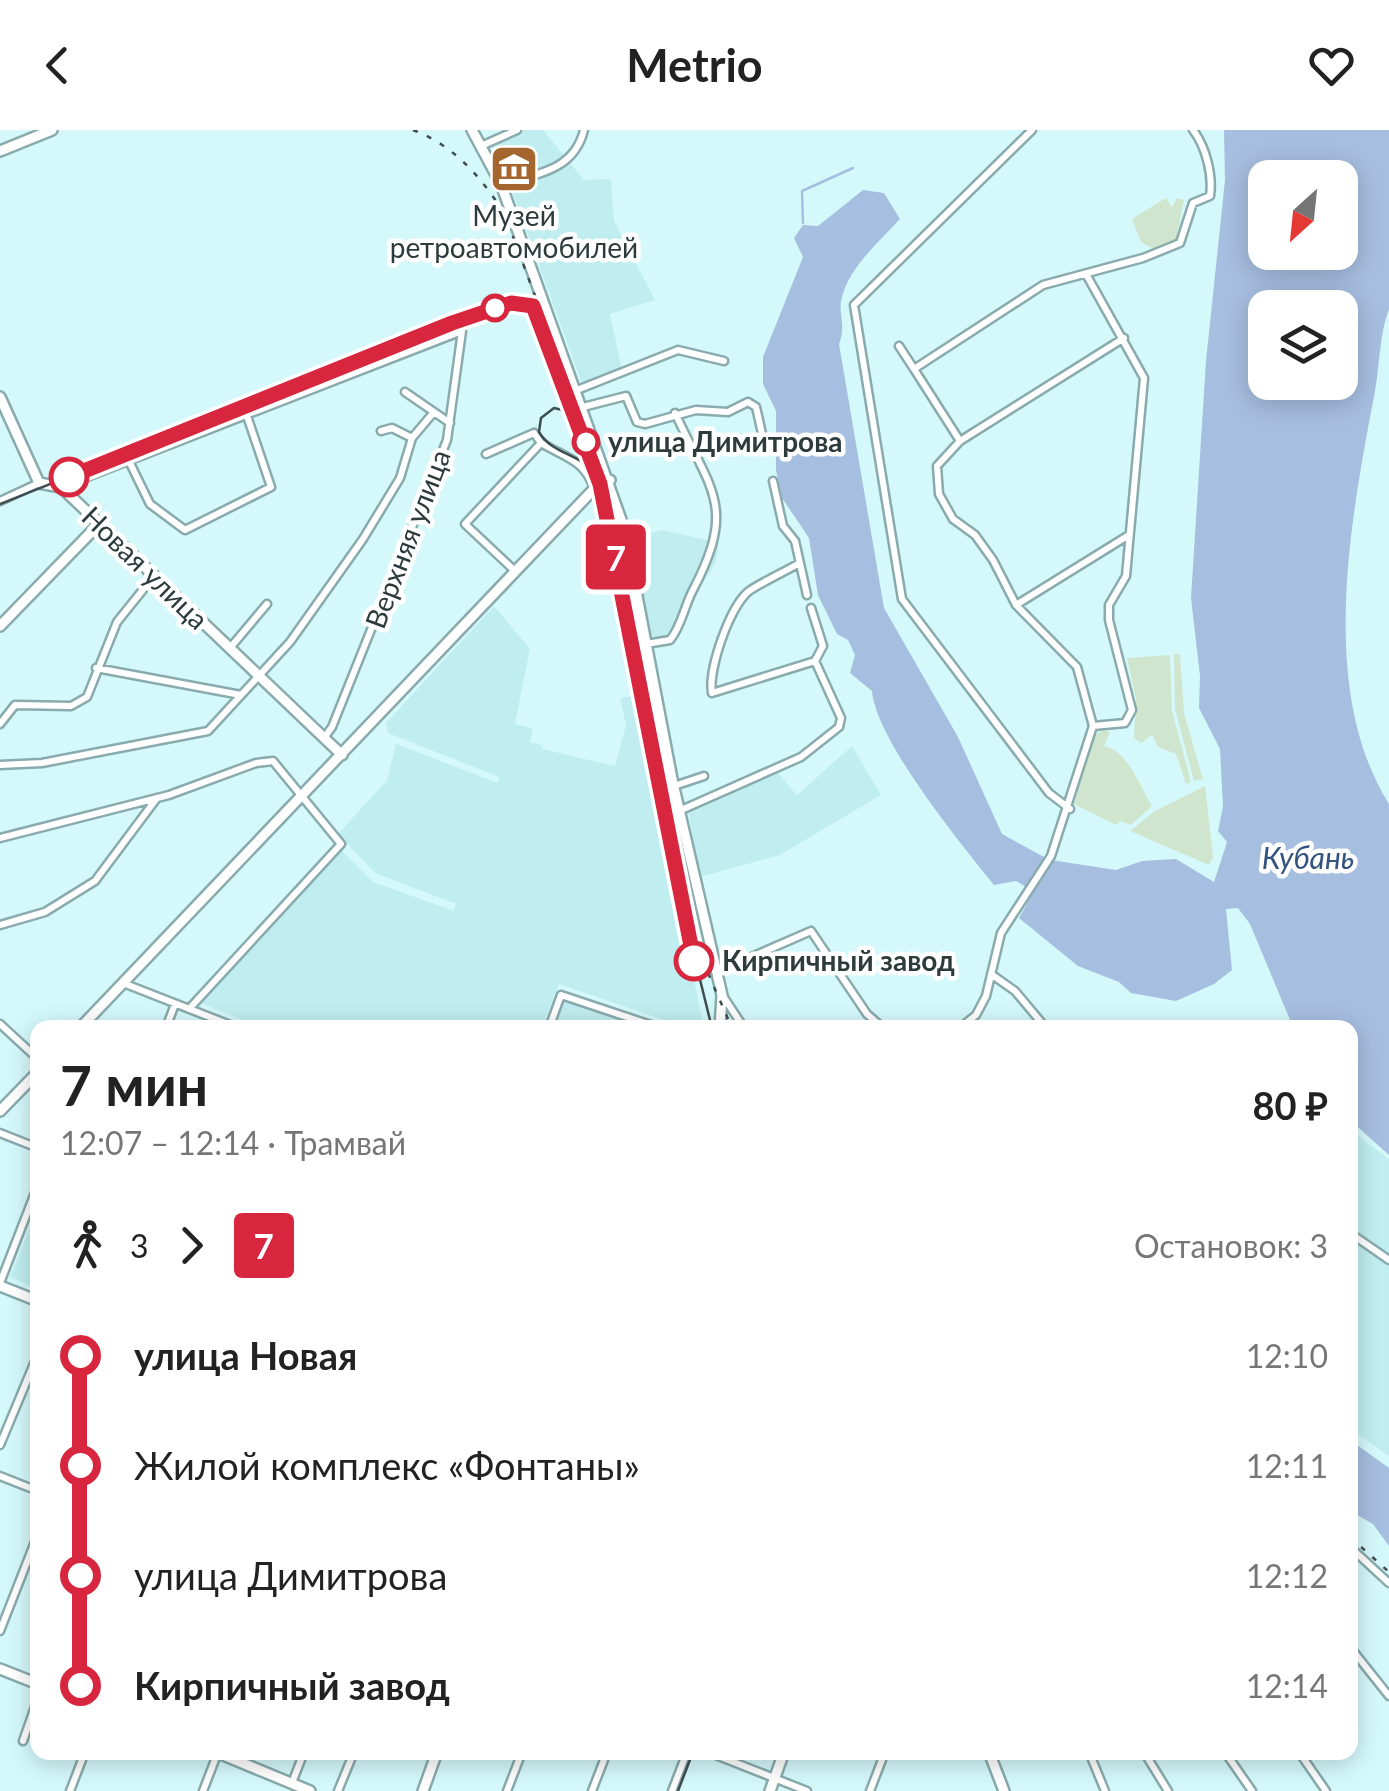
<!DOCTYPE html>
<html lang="ru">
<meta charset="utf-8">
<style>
body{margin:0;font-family:Lato,sans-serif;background:#f6f6f6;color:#222;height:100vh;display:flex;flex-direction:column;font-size:38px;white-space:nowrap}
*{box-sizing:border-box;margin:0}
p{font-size:32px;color:#767676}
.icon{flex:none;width:55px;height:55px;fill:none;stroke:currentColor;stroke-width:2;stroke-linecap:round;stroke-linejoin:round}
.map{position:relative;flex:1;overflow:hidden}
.panel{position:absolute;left:30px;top:890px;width:1328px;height:740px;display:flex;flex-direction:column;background:#fff;border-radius:20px;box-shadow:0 5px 25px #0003}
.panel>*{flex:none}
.badge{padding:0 20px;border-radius:8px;font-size:35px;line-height:65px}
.needle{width:65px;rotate:207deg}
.tools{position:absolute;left:1248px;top:30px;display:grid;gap:20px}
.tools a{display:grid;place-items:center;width:110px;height:110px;border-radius:20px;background:#fff;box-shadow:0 5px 25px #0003;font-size:50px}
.map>.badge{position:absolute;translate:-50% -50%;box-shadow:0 0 0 5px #fff}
.legs{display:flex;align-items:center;gap:15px;height:110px;padding:0 30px;font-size:32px}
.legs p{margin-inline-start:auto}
.head{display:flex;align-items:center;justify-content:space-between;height:170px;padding:0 30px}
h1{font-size:55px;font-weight:700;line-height:75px}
ul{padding:0 30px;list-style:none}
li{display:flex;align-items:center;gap:35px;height:110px;font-size:38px}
li i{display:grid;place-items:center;width:15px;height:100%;margin:0 12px;background:currentColor}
li i::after{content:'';width:25px;height:25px;margin:-12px;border:8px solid;border-radius:50%;background:#fff}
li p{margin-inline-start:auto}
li:first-child i{background:linear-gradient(#0000 50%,currentColor 0)}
li:last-child i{background:linear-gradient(currentColor 50%,#0000 0)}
header{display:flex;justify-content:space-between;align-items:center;height:130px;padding:0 30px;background:#fff;font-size:45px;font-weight:700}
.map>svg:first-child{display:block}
.built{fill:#c0eef0}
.green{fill:#d0e5ce}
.water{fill:#a6bee0;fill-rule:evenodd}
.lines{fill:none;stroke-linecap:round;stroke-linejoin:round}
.stream{stroke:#a6bee0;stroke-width:2.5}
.street-casing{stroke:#89abad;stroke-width:11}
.secondary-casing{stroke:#89abad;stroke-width:14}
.street{stroke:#fff;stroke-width:6}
.secondary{stroke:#fff;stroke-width:9}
.tram{stroke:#3e4e50;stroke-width:2.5}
.rail{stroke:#3e4e50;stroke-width:2.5;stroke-dasharray:5 10;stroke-linecap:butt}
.line-1-casing{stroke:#fff;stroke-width:22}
.line-1{stroke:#d7263d;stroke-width:15}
.stop-1-dot{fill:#fff;stroke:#d7263d;stroke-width:5}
.labels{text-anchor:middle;stroke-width:9;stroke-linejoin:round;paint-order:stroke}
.poi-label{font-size:28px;fill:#2d3b3c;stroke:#fff}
.stop-label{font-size:28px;font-weight:bold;fill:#2d3b3c;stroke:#fff;text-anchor:start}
.street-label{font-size:28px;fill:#2d3b3c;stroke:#fff}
.water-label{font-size:30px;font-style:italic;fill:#335381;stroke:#fff}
</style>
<header><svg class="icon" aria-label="back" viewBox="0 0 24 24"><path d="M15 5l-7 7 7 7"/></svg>Metrio<svg class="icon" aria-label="heart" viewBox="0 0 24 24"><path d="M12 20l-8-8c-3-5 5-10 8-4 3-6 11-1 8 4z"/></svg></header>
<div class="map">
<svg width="1389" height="1661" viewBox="0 0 1389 1661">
<rect width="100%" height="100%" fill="#d5f9fb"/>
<path class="built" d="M523 0H543L584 50 611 49 614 91 655 170 610 184 622 239 582 254 495 14Z
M663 400 719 413 716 432 692 470 682 502 675 512 653 516 631 408Z
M494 476 530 519 515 594 533 599 530 612 542 615V619L615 636 626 595 620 568 634 566 704 897H684L559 854 542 897H260L201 873 341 720 373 752 454 781 456 774 375 743 338 704 387 650 396 614 498 653 499 647 388 603 386 593Z
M852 616 881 665 780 725 700 747 688 681 777 642 797 665Z
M562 870 636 894 635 898H552Z
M1350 1000 1389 1029V1124L1350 1097Z
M37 1080V1158L10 1147Z
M1350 1110 1389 1136V1326L1350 1299Z"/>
<path class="green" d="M1166 68 1172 77 1177 68 1184 70 1176 110 1154 119 1141 112 1132 89Z
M1174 524H1180L1184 583 1203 649 1194 651 1175 579Z
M1170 525 1172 581 1191 652 1186 654 1176 624 1158 617 1152 605 1141 613 1134 608 1136 569 1127 528Z
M1103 600 1110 602 1104 616C1128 621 1139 655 1152 676L1131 695 1120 691 1116 695 1074 674 1095 605Z
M1205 656 1213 727 1209 735 1130 701 1155 681Z"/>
<path class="water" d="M1224 0H1389V179C1379 206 1380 233 1375 261 1351 388 1317 559 1389 674V1025L1350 990V898L1293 897 1250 794 1238 778 1226 779 1232 840 1214 854 1176 871 1131 863 1119 852 1078 836 1019 788 1051 730 1116 740 1142 731 1176 729 1214 752 1227 712 1218 701 1223 677 1220 619 1199 578 1200 546 1191 468 1206 231 1225 50ZM1265 48H1340V122H1265ZM1265 178H1340V252H1265Z
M863 60 884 63 900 89C880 111 850 136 842 167 837 184 847 193 839 214L884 478 958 607 1002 704 1044 727 1026 757 1016 751 994 755C961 714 876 610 872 561L850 543 855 525 848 510 837 504 818 465 809 408 782 368 776 340V281L763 254V227L803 127 794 108 803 95 818 96Z
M1350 1310 1389 1338V1416L1373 1394 1350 1381Z"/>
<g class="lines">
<path class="stream" d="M803 93 802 61 853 38"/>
<g class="street-casing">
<path id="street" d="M1032 0 854 175 902 469 1049 663 1070 679
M481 16 517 0
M501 54C536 44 574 41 584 0
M1086 144 1144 248 1126 446 1109 475V490L1132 580 1125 593 1093 596
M899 216 914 239
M577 260 678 220 724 231
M405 262 450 293
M583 277 626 266 637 292 645 294 696 280 728 282 748 272 756 277 763 308
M381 301 392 298 412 308
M960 311 914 239 1043 155 1143 128 1180 113 1193 73 1210 66C1213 45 1206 17 1193 0
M486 324 534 303 541 313
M128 329 150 374 185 400 271 357 246 283
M773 351 783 396 795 411 807 465
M61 357 462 201 447 310 332 597 324 608
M0 371 39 353
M798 434C782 443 764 451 749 461 730 476 708 539 712 563L815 531 823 516 811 478
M515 441 465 394 541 313C566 328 585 330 594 359
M1016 475 1129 405
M646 514 670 510C681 497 684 478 692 462 737 376 712 363 675 283
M230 518 267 474
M96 538 241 565
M0 594 15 575 71 576 87 567 117 492 154 446
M0 635 42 633 208 601 290 512 363 409 400 348 412 308 434 282
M674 656 704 646
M679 681 801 627 839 597 841 588 815 531
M0 708 169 665 256 633 273 631 341 714 189 879
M0 795 45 782 95 751 157 668
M717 842 811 801 867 884 883 898
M991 844 1015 861 1046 898
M123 853 238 898
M723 866 744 898
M0 894 38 929
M166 898 175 874
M549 898 561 865 660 898
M960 898 976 885 986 866 1001 803 1051 726 1093 596 1077 537 1016 475 993 430 975 405 953 389 939 364 937 336 960 311 1124 208
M0 1003 38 1018
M1350 1103 1389 1130
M0 1153 38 1055
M0 1315 38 1224
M0 1346 38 1361
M1350 1417 1389 1453
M0 1501 38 1404
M1350 1517 1389 1566
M23 1611 38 1568
M708 1622 807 1661
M1089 1622 1105 1661
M1144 1622 1168 1661
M1225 1622 1252 1661
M1299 1622 1326 1661
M292 1653 304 1622
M70 1661 85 1622
M203 1661 218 1622
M338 1661 354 1622
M507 1661 522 1622
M592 1661 607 1622
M672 1661 687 1622
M870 1661 885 1622"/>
</g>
<g class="secondary-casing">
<path id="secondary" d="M472 0 501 54 624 398 672 649 722 865 720 898
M0 21 52 0
M0 267 39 353 61 357 342 625
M0 496 100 393
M80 898 592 361 610 350
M0 981 38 942
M0 1156 38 1171
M0 1539 38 1554
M216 1622 310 1661
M989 1622 1004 1661
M423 1661 437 1622
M770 1661 784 1622"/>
</g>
<use href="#street" class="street"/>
<use href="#secondary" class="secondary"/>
<path class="tram" d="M578 291 571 282 554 278 541 288 539 302C552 324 578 323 594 342
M0 374 452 193 514 172 533 176 600 354 685 789 712 898
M678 1661 693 1622"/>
<path class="rail" d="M413 0C454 15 483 49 505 85L604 352 638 500 701 827 732 898
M1350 1407 1389 1442"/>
</g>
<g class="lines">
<g class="line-1-casing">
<path id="line-1" d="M69 347 452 193 511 173 533 176 600 354 694 831"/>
</g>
<use href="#line-1" class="line-1"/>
</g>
<defs>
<g id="museum-square" transform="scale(2.5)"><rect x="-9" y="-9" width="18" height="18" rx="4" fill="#a5652f" stroke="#fff"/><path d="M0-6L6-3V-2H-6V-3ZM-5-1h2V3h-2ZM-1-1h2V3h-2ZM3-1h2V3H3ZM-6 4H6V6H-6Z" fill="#fff"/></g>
</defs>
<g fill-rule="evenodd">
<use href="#museum-square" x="514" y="39"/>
</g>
<g class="stop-1-dot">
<circle cx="495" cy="178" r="12"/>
<circle cx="586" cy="312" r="12"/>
<circle cx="69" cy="347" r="18"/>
<circle cx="694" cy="831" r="18"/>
</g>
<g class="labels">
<g class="poi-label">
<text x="514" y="96">Музей<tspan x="514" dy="32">ретроавтомобилей</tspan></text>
</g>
<g class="stop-label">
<text x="608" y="322">улица Димитрова</text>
<text x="722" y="841">Кирпичный завод</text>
</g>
<g class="street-label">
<text transform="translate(408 409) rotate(-69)" y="10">Верхняя улица</text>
<text transform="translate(145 438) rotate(44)" y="10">Новая улица</text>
</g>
<g class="water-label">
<text x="1308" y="739">Кубань</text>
</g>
</g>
</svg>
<div class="tools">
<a><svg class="needle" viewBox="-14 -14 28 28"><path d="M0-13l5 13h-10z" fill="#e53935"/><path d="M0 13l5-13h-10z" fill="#767676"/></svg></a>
<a><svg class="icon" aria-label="layers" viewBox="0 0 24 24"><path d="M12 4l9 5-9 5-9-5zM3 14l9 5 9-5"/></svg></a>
</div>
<b class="badge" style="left:616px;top:427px;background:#d7263d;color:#fff">7</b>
<section class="panel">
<div class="head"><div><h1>7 мин</h1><p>12:07 – 12:14 · Трамвай</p></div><b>80 ₽</b></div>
<div class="legs"><svg class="icon" aria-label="walk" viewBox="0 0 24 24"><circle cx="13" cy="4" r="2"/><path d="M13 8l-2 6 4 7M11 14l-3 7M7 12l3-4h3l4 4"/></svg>3<svg class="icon" aria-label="forward" viewBox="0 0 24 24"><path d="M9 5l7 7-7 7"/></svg><b class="badge" style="background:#d7263d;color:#fff">7</b><p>Остановок: 3</p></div>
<ul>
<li><i style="color:#d7263d"></i><b>улица Новая</b><p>12:10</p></li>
<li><i style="color:#d7263d"></i><span>Жилой комплекс «Фонтаны»</span><p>12:11</p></li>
<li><i style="color:#d7263d"></i><span>улица Димитрова</span><p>12:12</p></li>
<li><i style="color:#d7263d"></i><b>Кирпичный завод</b><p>12:14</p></li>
</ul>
</section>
</div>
